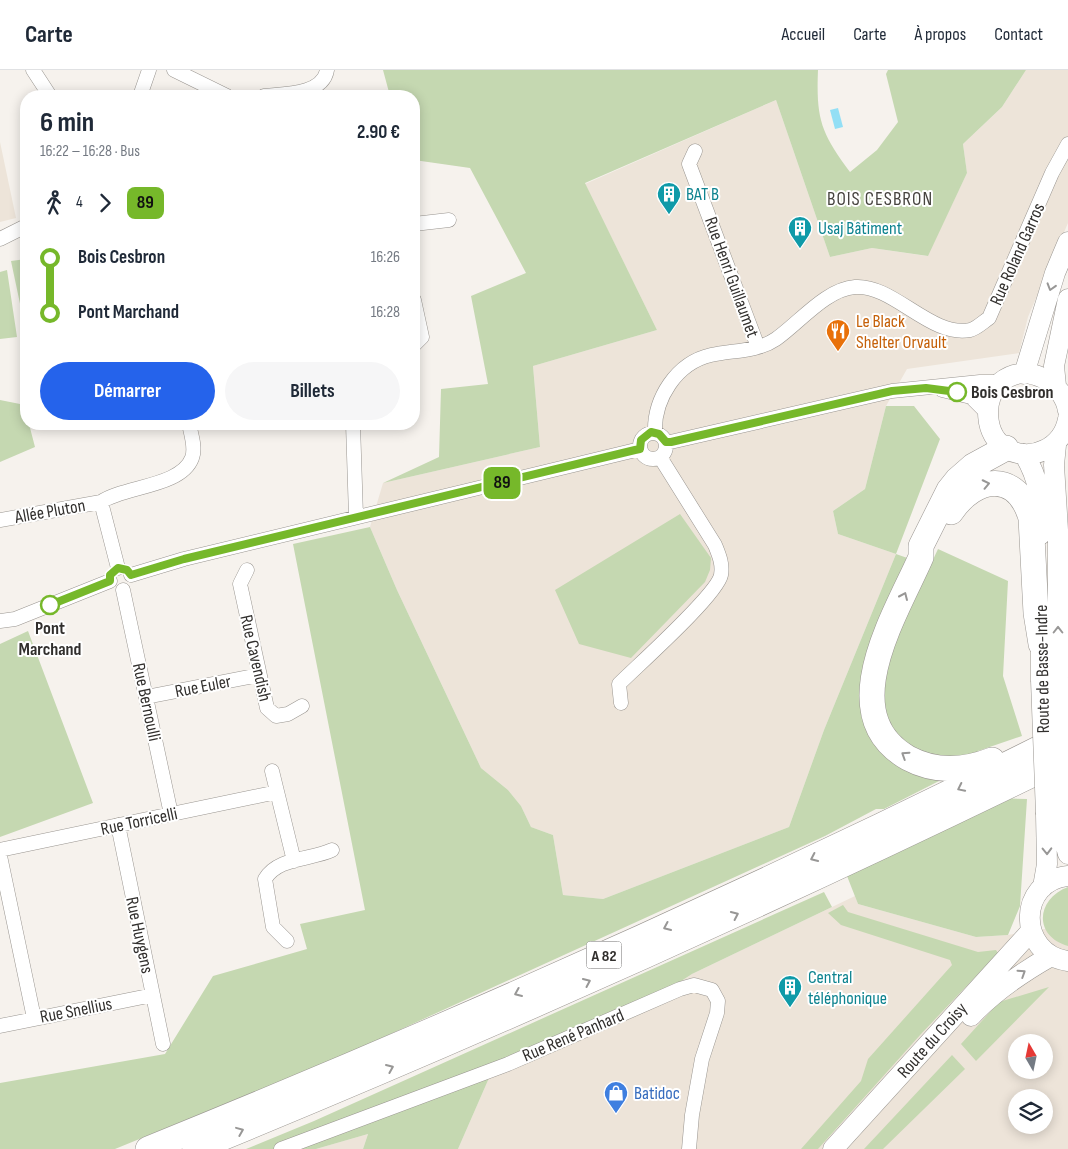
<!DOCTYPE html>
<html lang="fr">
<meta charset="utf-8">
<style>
body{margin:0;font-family:"Sofia Sans Condensed",sans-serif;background:#f6f6f7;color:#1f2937;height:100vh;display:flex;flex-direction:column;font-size:19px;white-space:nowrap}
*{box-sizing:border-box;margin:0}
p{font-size:16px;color:#747a83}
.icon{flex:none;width:28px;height:28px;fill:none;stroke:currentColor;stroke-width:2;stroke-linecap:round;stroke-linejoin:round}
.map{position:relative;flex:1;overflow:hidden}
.sheet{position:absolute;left:20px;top:20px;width:400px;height:340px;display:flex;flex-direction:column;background:#fff;border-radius:20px;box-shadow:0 2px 12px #0003}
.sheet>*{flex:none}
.badge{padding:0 10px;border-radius:8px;font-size:18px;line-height:32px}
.needle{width:32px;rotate:351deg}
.fabs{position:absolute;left:1008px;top:964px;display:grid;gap:10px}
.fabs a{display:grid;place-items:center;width:45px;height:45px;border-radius:50%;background:#fff;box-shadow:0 2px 12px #0003;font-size:25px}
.map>.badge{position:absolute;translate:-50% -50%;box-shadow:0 0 0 2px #fff}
.legs{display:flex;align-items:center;gap:8px;height:55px;padding:0 20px;font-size:16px}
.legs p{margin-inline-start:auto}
.headline{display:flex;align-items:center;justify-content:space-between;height:85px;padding:0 20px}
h1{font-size:28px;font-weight:700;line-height:38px}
.cta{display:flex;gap:10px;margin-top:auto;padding:10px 20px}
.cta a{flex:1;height:58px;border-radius:30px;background:#2563eb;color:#fff;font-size:20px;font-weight:700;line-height:58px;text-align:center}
.cta a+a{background:#f6f6f7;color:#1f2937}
ul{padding:0 20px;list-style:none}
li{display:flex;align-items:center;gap:18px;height:55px;font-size:19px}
li i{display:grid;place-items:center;width:8px;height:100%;margin:0 6px;background:currentColor}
li i::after{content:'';width:12px;height:12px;margin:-6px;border:4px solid;border-radius:50%;background:#fff}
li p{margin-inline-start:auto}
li:first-child i{background:linear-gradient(#0000 50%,currentColor 0)}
li:last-child i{background:linear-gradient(currentColor 50%,#0000 0)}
header{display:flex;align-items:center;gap:30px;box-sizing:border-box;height:70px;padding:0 25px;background:#fff;border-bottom:1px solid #e0e1e3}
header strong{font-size:24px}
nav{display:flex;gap:28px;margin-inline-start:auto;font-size:18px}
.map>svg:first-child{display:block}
.built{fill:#ede4d9;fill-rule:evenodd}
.green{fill:#c5d8b1}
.water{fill:#93dff5}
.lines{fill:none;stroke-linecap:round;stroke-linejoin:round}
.street-casing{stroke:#999590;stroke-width:15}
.secondary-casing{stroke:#999590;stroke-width:21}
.highway-casing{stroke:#999590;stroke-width:26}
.street{stroke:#fff;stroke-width:14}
.secondary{stroke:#fff;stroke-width:20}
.highway{stroke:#fff;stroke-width:25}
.secondary-bridge-casing{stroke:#999590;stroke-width:21;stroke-linecap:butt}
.secondary-bridge{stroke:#fff;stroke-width:20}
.oneway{stroke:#989796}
.line-1-casing{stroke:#fff;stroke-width:11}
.line-1{stroke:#76b82a;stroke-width:8}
.stop-1-dot{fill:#fff;stroke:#76b82a;stroke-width:2.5}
.labels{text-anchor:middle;stroke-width:4;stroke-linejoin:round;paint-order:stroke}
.shield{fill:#fff;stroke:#6f6d6c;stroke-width:1}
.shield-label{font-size:16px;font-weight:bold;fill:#312f2d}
.culture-label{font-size:18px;fill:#0d838f;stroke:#fff;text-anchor:start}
.street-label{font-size:18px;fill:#312f2d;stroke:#fff}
.food-label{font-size:18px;fill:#c56008;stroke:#fff;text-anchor:start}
.stop-label{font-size:18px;font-weight:bold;fill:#312f2d;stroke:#fff;text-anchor:start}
.shop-label{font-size:18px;fill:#366cbe;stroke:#fff;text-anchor:start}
.neighbourhood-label{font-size:19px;letter-spacing:1px;fill:#46433f;stroke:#fff}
</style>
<header>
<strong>Carte</strong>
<nav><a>Accueil</a><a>Carte</a><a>À propos</a><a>Contact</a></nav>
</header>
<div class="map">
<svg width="1068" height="1079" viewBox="0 0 1068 1079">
<rect width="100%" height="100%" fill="#f6f2ed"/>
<path class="built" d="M1026 0H1068V153L1028 247 1019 283 907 299 886 336 865 419 833 441 838 464 896 484 824 660 789 757 603 829 563 825 553 765 531 757 521 736 508 720 481 698 397 520 370 457 383 413 540 377 533 296 657 260 585 114 776 30 830 187 872 178 927 186 967 103 963 74 1002 37Z
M0 72 16 148 0 152Z
M855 826 858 834 976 867 1008 865 1068 855V1079H458L496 992 672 917 692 904ZM1016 972H1044V1000H1016ZM1016 1028H1044V1055H1016Z
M368 1064 363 1079H316Z"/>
<path class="green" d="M383 0H818C816 49 821 63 850 102L877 80 898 52 886 4 888 0H1026L1002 37 963 74 967 103 928 186 872 178 830 187 776 30 585 113 657 260 533 296 540 377 383 413 439 387 441 319 488 314 471 226 526 203 470 98 414 90V26H390Z
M26 189V262L11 191Z
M7 200 17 267 0 269V202Z
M0 330 25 335 26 354H29L35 377 0 392Z
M886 336H914L940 369 896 484 930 496 938 479 1008 511 1003 606 1022 666 978 681 941 710 884 739H876L825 766 340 987 115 1079H0V1013L165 984 213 906 307 879 300 854 365 840 293 474 370 457 397 520 481 698 508 720 521 736 531 757 553 765 563 825 603 829 789 757 824 660 896 484 838 464 833 441 865 419Z
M680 444 711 488 710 500 705 512 631 588 579 574 555 520Z
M28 561 93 733 0 767V574Z
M996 728 1027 729 1020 836 1008 865 976 867 858 834 847 806Z
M1068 817V876C1033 866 1036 829 1068 817Z
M824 822 832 837 692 904 672 917 496 992 458 1079H363L368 1064 316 1079H246L314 1051Z
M843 835 848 842 978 882 996 880 998 883 921 964 818 1079H801L861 1011 868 989 952 895 950 890 841 855 828 843Z
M1049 917 976 991 961 974 999 932Z
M952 985 965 999 883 1079H864Z"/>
<path class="water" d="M838 38 843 57 835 59 830 40Z"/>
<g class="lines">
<g class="street-casing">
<path id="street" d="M33 0 50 26
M174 0 227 26
M140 26 149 0
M264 26C283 24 323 25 327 0
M695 81 689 94 758 277
M414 154 449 150
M0 169 26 156
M414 230 422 267 414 275
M942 320 971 327 988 344
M353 354 356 446
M655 362C654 329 676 293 711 285 733 280 757 282 776 269 799 253 826 219 855 217 893 214 931 268 970 260 976 259 983 252 989 248L1052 103 1068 74
M640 376a13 13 0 1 1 26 0a13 13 0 1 1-26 0Z
M666 373 892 321 980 312H1002
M0 450 101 432
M118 498 101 432C124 416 181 417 192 388 196 378 191 364 189 354
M247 500 240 514 267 638 276 646 288 644 302 636
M131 505 184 489 640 379
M123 520 171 744
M0 551 15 549 110 511
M146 627 259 605
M621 633 619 614C637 596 717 525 721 505 723 494 719 485 715 475L660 387
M272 701 294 791
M118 755 163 974
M0 780 277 722
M0 786 34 948
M287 871 273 857 265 809C278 787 311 790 332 780
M0 956 153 925
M281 1079 508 994 680 919 694 915 712 920 718 931 717 943 702 989 692 1045 689 1079"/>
</g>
<g class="secondary-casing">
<path id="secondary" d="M1024 304 1055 203 1068 172
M1056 316 1054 296 1068 229
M1068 341C1064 312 1026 291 1001 312 982 329 984 366 1007 379 1032 393 1063 377 1068 349
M1056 375 1054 395 1058 460V608
M1024 384C1042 414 1040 432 1040 465
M1041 559V610
M1062 737 1063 765 1068 784
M1068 806C1017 811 1017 884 1068 891
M1043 817 1047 794 1046 744
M971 946C994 921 1021 903 1051 886
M833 1079 1031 861"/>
</g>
<g class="highway-casing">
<path id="highway" d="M951 442C976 405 1017 401 1031 448L1036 543 1041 574
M992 690C964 701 936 703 908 688 832 644 896 544 921 487V476L949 420 957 410 973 396 1006 378
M148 1079C459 953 764 816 1064 666
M195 1079C489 959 779 828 1064 689"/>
</g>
<use href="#street" class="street"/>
<use href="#secondary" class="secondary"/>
<use href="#highway" class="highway"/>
<g class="secondary-bridge-casing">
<path id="secondary-bridge" d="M1058 608 1062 737
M1041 610 1046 744"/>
</g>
<use href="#secondary-bridge" class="secondary-bridge"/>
</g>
<defs><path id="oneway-chevron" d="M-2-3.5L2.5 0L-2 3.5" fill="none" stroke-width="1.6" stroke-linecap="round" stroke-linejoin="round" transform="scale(1.25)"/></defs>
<g class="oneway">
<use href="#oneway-chevron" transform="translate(1051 217) rotate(107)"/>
<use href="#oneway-chevron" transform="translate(986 414) rotate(-12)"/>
<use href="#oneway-chevron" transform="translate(904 526) rotate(-66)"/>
<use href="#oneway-chevron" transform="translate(1058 560) rotate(-90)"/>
<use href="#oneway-chevron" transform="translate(905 685) rotate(-147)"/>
<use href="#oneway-chevron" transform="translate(961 718) rotate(154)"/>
<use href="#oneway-chevron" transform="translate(1047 781) rotate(89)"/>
<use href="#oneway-chevron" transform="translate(814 788) rotate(155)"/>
<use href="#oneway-chevron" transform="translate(735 845) rotate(-25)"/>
<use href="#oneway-chevron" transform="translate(667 857) rotate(156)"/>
<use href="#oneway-chevron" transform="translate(1022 903) rotate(-33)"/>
<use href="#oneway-chevron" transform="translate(587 912) rotate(-24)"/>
<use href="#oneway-chevron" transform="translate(518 923) rotate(157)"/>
<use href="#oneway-chevron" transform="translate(390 998) rotate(-23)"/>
<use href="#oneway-chevron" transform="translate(240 1061) rotate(-22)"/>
</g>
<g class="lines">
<g class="line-1-casing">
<path id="line-1" d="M50 535 110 511V505L118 498 127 500 131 505 184 489 635 380 640 379 641 370 651 362 659 364 666 372H671L892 321 926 318 957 322"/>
</g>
<use href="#line-1" class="line-1"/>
</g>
<defs>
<g id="building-pin" transform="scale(1.25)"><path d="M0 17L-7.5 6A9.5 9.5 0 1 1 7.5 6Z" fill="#0f9aa8" stroke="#fff"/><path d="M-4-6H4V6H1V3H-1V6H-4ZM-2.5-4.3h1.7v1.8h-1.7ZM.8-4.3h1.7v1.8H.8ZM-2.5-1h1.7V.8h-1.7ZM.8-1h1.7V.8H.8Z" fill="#fff"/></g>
<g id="restaurant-pin" transform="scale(1.25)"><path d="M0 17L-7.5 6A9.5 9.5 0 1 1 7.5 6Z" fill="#e8710a" stroke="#fff"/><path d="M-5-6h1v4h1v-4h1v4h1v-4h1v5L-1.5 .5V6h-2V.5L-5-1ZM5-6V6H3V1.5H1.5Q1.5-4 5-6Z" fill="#fff"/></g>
<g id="shop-pin" transform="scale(1.25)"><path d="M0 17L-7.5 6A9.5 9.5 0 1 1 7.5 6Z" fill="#3f7fe0" stroke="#fff"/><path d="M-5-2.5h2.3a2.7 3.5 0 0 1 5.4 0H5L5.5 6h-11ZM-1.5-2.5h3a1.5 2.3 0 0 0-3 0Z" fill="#fff"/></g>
</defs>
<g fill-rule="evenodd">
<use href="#building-pin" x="669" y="124"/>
<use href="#building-pin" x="800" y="158"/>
<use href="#restaurant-pin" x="838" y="261"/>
<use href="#building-pin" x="790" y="917"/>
<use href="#shop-pin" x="616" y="1023"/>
</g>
<g class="stop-1-dot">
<circle cx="957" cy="322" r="9"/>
<circle cx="50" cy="535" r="9"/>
</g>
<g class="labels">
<rect class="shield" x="586.5" y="871.5" width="35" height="27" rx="4"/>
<g class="shield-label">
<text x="604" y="891">A 82</text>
</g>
<g class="culture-label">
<text x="686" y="130">BAT B</text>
<text x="818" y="164">Usaj Bâtiment</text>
<text x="808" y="913">Central<tspan x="808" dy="21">téléphonique</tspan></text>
</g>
<g class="street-label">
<text transform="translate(1017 184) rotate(-66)" y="6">Rue Roland Garros</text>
<text transform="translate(732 207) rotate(70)" y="6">Rue Henri Guillaumet</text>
<text transform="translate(50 441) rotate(-10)" y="6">Allée Pluton</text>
<text transform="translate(256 588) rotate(77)" y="6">Rue Cavendish</text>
<text transform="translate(1042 599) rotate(-91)" y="6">Route de Basse-Indre</text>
<text transform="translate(203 616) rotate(-11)" y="6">Rue Euler</text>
<text transform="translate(147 632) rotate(78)" y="6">Rue Bernoulli</text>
<text transform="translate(139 751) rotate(-12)" y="6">Rue Torricelli</text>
<text transform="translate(140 865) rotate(78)" y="6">Rue Huygens</text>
<text transform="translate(76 940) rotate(-11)" y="6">Rue Snellius</text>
<text transform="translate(573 965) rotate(-23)" y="6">Rue René Panhard</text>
<text transform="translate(932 970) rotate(-48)" y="6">Route du Croisy</text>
</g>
<g class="food-label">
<text x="856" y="257">Le Black<tspan x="856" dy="21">Shelter Orvault</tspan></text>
</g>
<g class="stop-label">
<text x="971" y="328">Bois Cesbron</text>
<text x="50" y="564" text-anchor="middle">Pont<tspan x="50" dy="21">Marchand</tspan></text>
</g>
<g class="shop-label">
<text x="634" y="1029">Batidoc</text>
</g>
<g class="neighbourhood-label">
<text x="880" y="135">BOIS CESBRON</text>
</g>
</g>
</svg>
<div class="fabs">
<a><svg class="needle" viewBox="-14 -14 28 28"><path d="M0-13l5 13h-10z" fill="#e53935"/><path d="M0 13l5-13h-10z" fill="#747a83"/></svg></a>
<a><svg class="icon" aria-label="layers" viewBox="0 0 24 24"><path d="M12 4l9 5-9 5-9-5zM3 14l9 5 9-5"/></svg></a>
</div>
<b class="badge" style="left:502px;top:413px;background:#76b82a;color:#111">89</b>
<section class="sheet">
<div class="headline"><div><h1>6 min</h1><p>16:22 – 16:28 · Bus</p></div><b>2.90 €</b></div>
<div class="legs"><svg class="icon" aria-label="walk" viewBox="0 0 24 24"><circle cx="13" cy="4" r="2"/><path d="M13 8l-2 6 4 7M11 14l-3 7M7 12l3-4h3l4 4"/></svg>4<svg class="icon" aria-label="forward" viewBox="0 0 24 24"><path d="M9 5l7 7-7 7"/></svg><b class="badge" style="background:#76b82a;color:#111">89</b></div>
<ul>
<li><i style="color:#76b82a"></i><b>Bois Cesbron</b><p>16:26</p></li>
<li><i style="color:#76b82a"></i><b>Pont Marchand</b><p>16:28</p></li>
</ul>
<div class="cta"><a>Démarrer</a><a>Billets</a></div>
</section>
</div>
